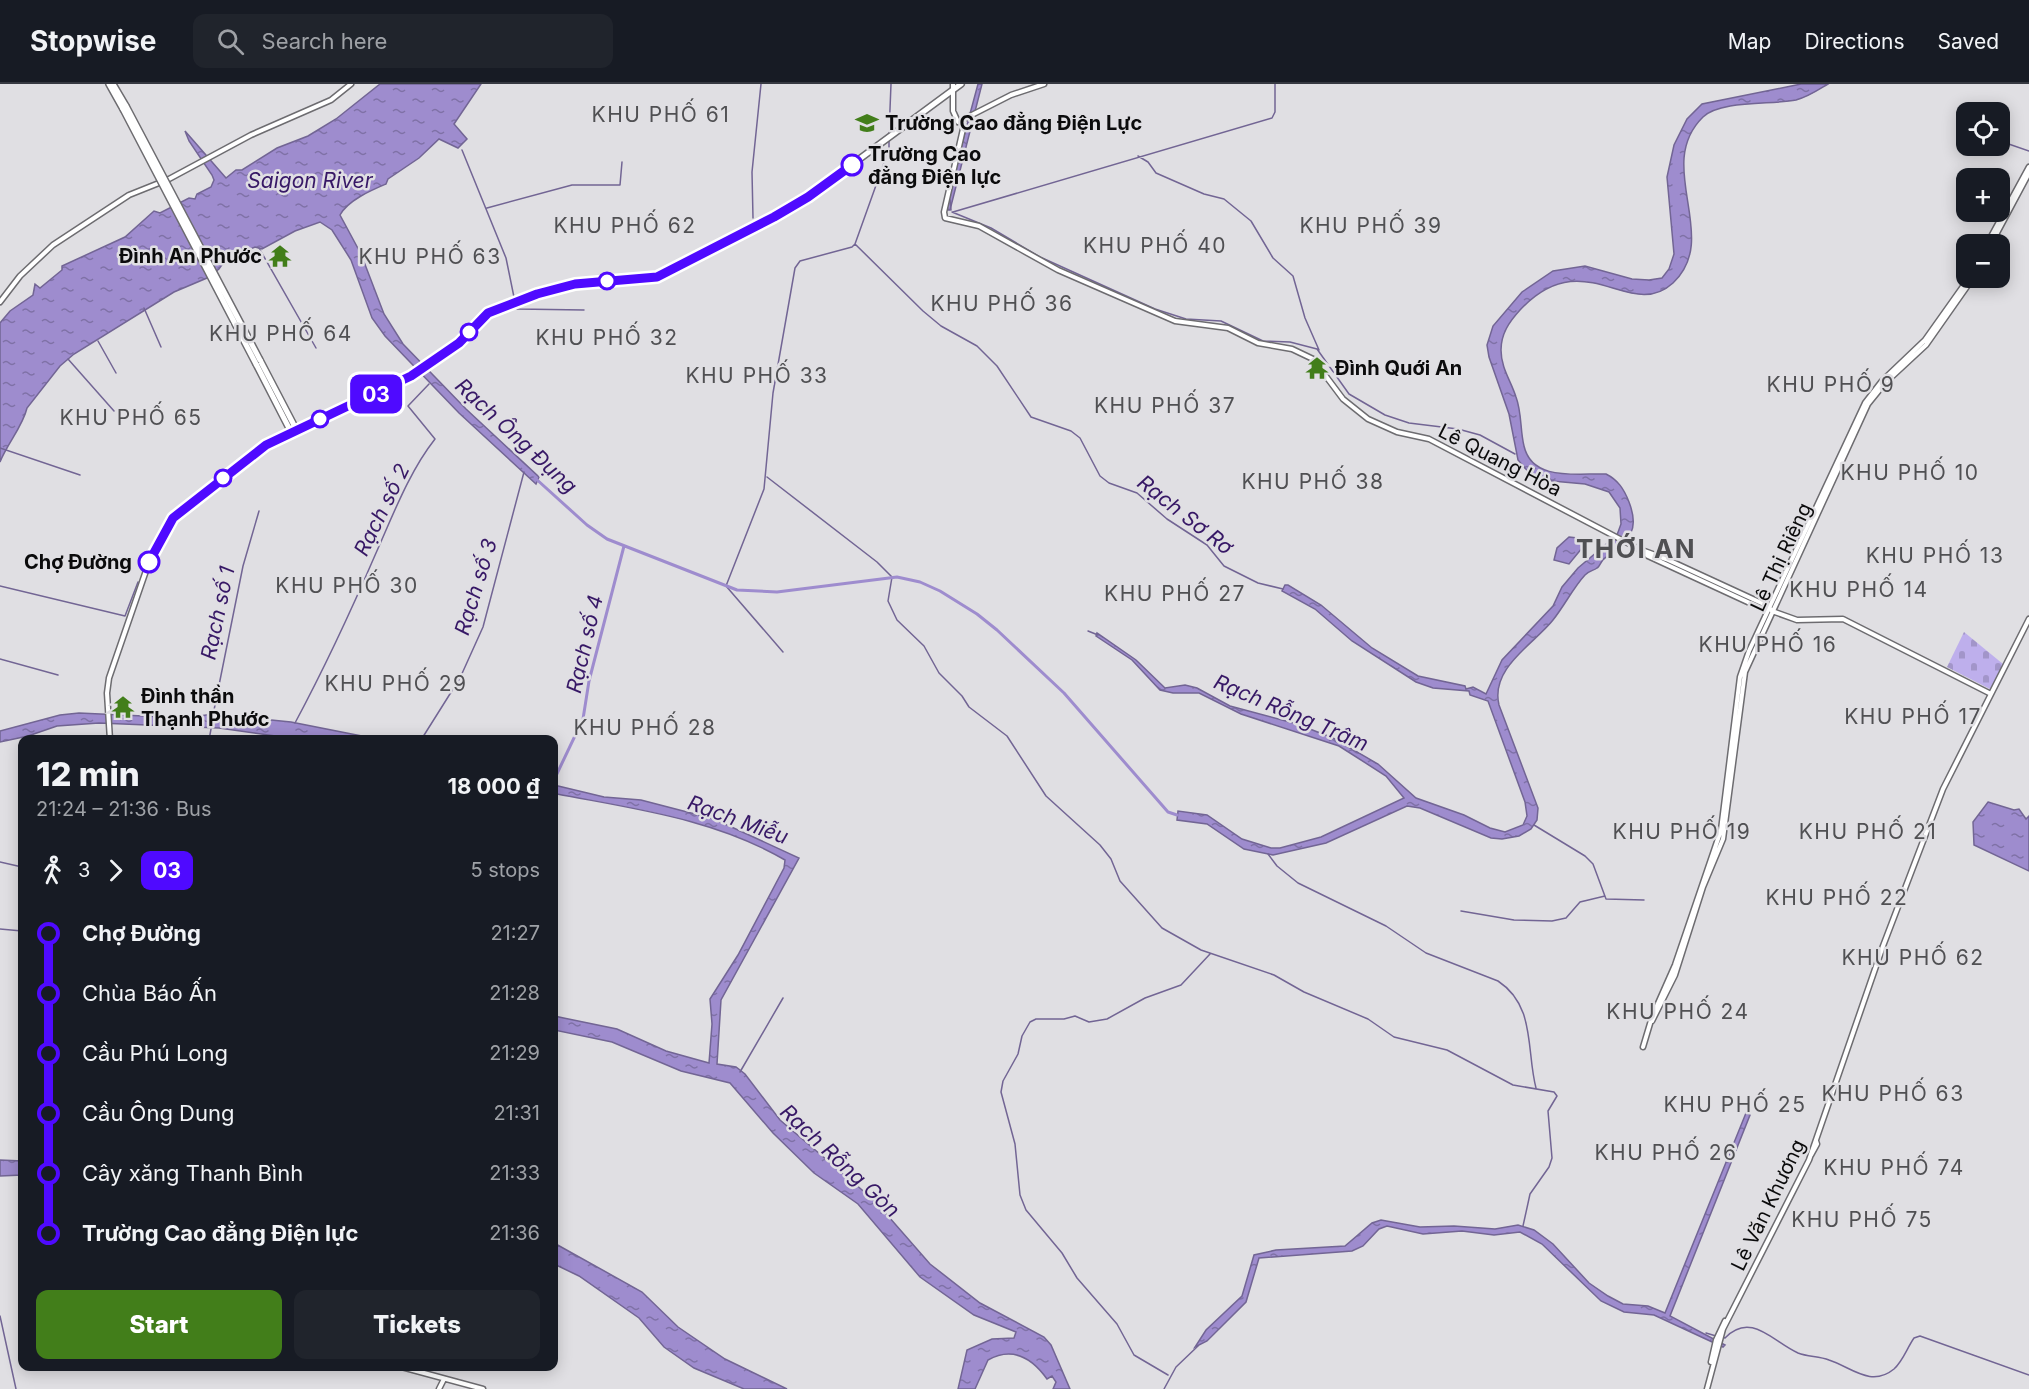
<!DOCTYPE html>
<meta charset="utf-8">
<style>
body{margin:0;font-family:Inter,sans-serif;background:#20242c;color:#f1f3f6;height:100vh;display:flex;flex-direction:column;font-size:22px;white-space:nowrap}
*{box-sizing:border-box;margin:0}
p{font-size:20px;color:#9ea1a6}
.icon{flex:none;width:33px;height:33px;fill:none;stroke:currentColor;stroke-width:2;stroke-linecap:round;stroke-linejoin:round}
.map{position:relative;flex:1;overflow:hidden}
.details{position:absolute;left:18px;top:651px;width:540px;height:636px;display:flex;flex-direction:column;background:#171b24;border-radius:12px;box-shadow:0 3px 15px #0003}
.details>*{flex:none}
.badge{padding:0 12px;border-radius:9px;font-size:21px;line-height:39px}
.tools{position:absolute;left:1956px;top:18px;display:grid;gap:12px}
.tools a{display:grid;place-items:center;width:54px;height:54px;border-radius:12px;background:#171b24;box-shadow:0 3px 15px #0003;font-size:30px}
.map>.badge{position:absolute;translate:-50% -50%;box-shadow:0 0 0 3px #fff}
.legs{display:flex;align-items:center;gap:9px;height:66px;padding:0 18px;font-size:20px}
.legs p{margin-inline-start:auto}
.summary{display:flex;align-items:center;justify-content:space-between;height:102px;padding:0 18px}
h1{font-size:33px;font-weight:800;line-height:45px}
.action{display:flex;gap:12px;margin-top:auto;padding:12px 18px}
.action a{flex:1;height:69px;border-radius:12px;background:#427e1a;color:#fff;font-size:24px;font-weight:800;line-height:69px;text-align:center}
.action a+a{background:#20242c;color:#f1f3f6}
ul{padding:0 18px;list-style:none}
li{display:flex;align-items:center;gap:21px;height:60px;font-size:22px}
li i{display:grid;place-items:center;width:9px;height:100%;margin:0 8px;background:currentColor}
li i::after{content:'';width:15px;height:15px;margin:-8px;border:4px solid;border-radius:50%;background:#171b24}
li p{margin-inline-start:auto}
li:first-child i{background:linear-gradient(#0000 50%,currentColor 0)}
li:last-child i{background:linear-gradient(currentColor 50%,#0000 0)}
header{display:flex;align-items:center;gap:36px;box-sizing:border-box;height:84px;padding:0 30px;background:#171b24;border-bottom:2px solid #363941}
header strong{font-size:28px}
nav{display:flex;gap:33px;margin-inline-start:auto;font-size:21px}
.search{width:420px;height:54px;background:#20242c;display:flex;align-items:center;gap:15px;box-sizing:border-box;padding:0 21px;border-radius:12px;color:#9ea1a6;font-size:22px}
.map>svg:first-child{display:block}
.cemetery{fill:url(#cemetery-stones)}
.water{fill:url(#water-ripples);stroke:#726594;stroke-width:1.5}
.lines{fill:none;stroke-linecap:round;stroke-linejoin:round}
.stream{stroke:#726594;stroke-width:1.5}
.canal{stroke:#9e8cce;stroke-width:3}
.secondary-casing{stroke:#6d6c70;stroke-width:7}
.primary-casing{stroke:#6d6c70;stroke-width:8}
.secondary{stroke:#fff;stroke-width:4}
.primary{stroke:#fff;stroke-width:5}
.primary-bridge-casing{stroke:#6d6c70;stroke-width:8;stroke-linecap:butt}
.primary-bridge{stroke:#fff;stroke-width:5}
.line-1-casing{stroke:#fff;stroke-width:14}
.line-1{stroke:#4f0aff;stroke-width:9}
.stop-1-dot{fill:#fff;stroke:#4f0aff;stroke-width:3}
.labels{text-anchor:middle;stroke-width:5;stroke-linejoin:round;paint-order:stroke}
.poi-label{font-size:20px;font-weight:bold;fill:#0b0b0c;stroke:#e0dfe3;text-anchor:start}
.stop-label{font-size:20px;font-weight:bold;fill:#0b0b0c;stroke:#e0dfe3;text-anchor:start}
.street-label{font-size:20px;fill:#0b0b0c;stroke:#e0dfe3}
.neighbourhood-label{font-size:21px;letter-spacing:1.5px;fill:#505053;stroke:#e0dfe3}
.water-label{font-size:21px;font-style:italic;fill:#371866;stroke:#e0dfe3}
.district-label{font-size:26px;font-weight:bold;letter-spacing:1.5px;fill:#505053;stroke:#e0dfe3}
</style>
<header>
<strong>Stopwise</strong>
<div class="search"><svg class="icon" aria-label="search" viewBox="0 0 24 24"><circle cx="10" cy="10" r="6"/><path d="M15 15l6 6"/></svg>Search here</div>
<nav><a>Map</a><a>Directions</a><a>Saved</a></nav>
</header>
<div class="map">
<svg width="2029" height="1305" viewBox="0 0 2029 1305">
<defs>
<pattern id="cemetery-stones" width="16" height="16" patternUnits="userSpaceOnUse" patternTransform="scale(1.5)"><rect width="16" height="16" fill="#beafec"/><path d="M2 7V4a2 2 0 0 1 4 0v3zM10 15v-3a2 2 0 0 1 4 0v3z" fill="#a295c9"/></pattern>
<pattern id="water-ripples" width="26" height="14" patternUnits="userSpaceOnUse" patternTransform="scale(1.5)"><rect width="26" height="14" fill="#9e8cce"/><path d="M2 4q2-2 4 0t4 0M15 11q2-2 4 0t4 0" fill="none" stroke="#7f71a6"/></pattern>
</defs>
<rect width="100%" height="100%" fill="#e0dfe3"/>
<path class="cemetery" d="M1964 548 2003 580 1990 605 1947 583Z"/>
<path class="water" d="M380 0H481L454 40 467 55 458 64 439 55 419 74 388 95 386 100C372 106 348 116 340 131L361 170 384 230 403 260 466 325 539 393 536 400 459 329 385 252 372 234 351 176 332 146 320 138 295 147 262 165 255 163 226 175 219 185 207 194 174 208 74 270 60 282 27 324C23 342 7 360 0 378V239L10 227 33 211 35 200 40 204 62 186V182L125 153 154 127 160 129 189 114 195 115 197 110 211 103 214 96 212 91 189 57 185 47 226 94 236 86H242L277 64 308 52 336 35Z
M978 0H982L950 126H948L946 119Z
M1801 0H1828C1818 6 1808 13 1796 16 1772 21 1721 16 1703 33 1653 82 1722 153 1673 199 1629 239 1585 157 1520 226 1509 238 1501 250 1501 266 1501 284 1511 297 1516 313 1522 329 1520 346 1524 362 1532 398 1578 389 1606 390 1618 396 1624 405 1629 418 1641 449 1627 457 1605 474 1601 476 1600 483 1597 484 1593 487 1590 486 1585 491 1573 504 1565 521 1553 536 1534 560 1490 584 1499 621L1538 724 1537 736 1531 745 1519 752 1502 755 1491 754 1420 724 1407 722 1326 759 1273 771 1244 765 1207 740 1177 736 1178 727 1207 731 1242 755 1271 764H1280L1321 753 1404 714 1386 692 1339 662 1241 630 1199 609H1173L1160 606 1132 576 1096 552 1097 549 1136 576 1165 604 1185 601 1197 604 1230 622 1297 640 1333 654 1378 680 1416 714 1464 731 1490 744 1505 748 1523 741 1527 732 1525 718 1488 617 1470 611 1469 607 1433 604 1416 598 1352 557 1315 525 1282 507 1285 501H1288L1321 521 1372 564 1418 592 1465 602 1466 605 1473 603 1486 610 1502 576 1553 522 1562 503 1578 484 1617 451 1621 440 1620 424 1609 408 1585 400 1541 396 1531 391 1518 376 1509 330 1489 273 1487 261 1493 242 1522 208 1553 187 1585 182 1632 195 1649 196 1662 194 1669 185 1674 170 1667 93 1674 61 1687 35 1702 20Z
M1569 453 1586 455 1587 458 1569 480 1554 476 1557 464Z
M79 629 186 634 213 630 291 638 377 655H297L219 644 99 639 57 642 28 652 0 658V647L60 631Z
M554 701 604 713 641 716 714 735 799 774 721 916 717 980 736 983 745 990 780 1036 875 1117 930 1180 980 1219 1044 1253 1051 1261 1070 1305H1053L1056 1298 1052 1292 1047 1295C1032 1274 1013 1262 988 1276L975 1305H958L967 1266 992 1255 1014 1254 1016 1248 974 1231 920 1193 858 1120 814 1089 773 1049 730 999 681 987 612 958 554 946V932L617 945 666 967 709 979 712 940 710 915 738 871 784 784 785 776C715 735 635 725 557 710L554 708Z
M1988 718 2014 726 2019 725 2026 735 2029 732V787L1974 761 1973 738Z
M1746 1029 1750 1031 1670 1232 1725 1261 1723 1263 1654 1231 1624 1228 1601 1217 1542 1160 1520 1148 1494 1151 1462 1147 1423 1150 1387 1142 1379 1145 1363 1162 1352 1167 1259 1174 1246 1218 1207 1257 1195 1263 1206 1246 1242 1212 1254 1171 1276 1166 1345 1162 1372 1139 1381 1136 1420 1143 1454 1142 1495 1145 1518 1141 1534 1146 1553 1160 1589 1199 1608 1212 1623 1220 1648 1222 1665 1229Z
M0 1076 22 1077V1091L0 1092Z
M554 1159 642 1208 678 1243 725 1275 787 1305H744L694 1284 664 1263 639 1234 579 1192 554 1180Z"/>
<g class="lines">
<path class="stream" d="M1962 46 1966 47
M889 50 891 0
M2000 57 2029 67
M462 66 506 174 515 218
M1138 72 1148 78 1156 89 1204 110 1224 115 1251 137 1273 174 1293 192 1305 234 1319 266
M950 116 951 126
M487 124 572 101H620L622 78
M952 128 991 144 1040 173 1155 225 1186 235 1221 237 1263 257 1290 258 1317 265 1349 310 1385 331 1409 339 1458 345 1480 351 1515 370
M953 128 1272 34 1275 28V0
M753 134 752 88 761 0
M855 160 923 227 941 242 977 262 997 282 1031 333 1071 347 1080 354 1100 392 1109 399 1137 409 1167 435 1207 461 1224 482 1258 499 1283 505
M259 164 316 264
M516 222 517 225 584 226
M144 224 161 263
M98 257 116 289
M68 275 114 327
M0 364 80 391
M767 393 877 478 892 493 888 517 897 536 924 562 939 589 962 612 969 623 1007 652 1046 712 1100 761 1111 775 1120 797 1162 844 1201 866 1274 891 1304 908 1368 935 1394 953 1447 966 1513 1001 1554 1008 1557 1012 1548 1027 1552 1074 1549 1083 1530 1110 1523 1142
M0 502 125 532 138 498
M1088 547 1098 551
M783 568 726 502 764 405 773 309 795 184 800 177 852 163 855 160 889 65V55
M0 575 58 591
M213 631 243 482 259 427
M295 639C325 583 351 527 376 469 393 431 409 388 435 355L408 322 429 300
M209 656 211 645
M421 656 460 594 483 543 524 388
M1534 741 1585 772 1593 780 1606 815 1644 816
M1268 770 1277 782 1298 799 1386 842 1426 869 1498 897C1536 922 1526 966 1536 1004
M0 778 22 783
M1461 827 1514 836 1552 837 1566 834 1580 818 1605 812
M0 845 22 847
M740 988 783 914
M0 1232 16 1305
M1706 1249 1716 1252
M1721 1253 1725 1254C1751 1227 1773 1258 1798 1269 1808 1273 1819 1272 1829 1276 1851 1283 1871 1304 1894 1285 1903 1277 1907 1264 1914 1254L1920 1252 2029 1291
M1168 1291 1134 1271 1117 1240 1077 1194 1062 1169 1026 1126 1020 1111 1015 1060 1001 1008 1003 997 1018 970 1022 952 1030 938 1036 935H1064L1075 932 1089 938 1107 935 1145 914 1181 901 1210 870
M1164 1305 1176 1283 1198 1262"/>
<path class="canal" d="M535 394 587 441 607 455 737 506 777 508 897 493 920 498 940 507 977 530 997 546 1064 609 1168 728 1177 731
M554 696 583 635 589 597 624 462"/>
<g class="secondary-casing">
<path id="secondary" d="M953 0V27L958 38 1011 11 1044 0
M962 36 963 45 944 128 945 134 979 142 1058 186 1175 237 1228 244 1258 259 1292 265 1313 275 1343 315 1368 335 1397 348 1429 355 1639 465 1666 475 1768 522 1772 527 1797 536 1843 535 1991 610
M1987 160 2029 83
M1991 160 2029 89
M0 218 20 192 53 161 129 111 169 95 251 51 331 16 351 0
M1643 467 1648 472 1765 526 1769 525
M110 656 107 609 109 594 149 478 173 434 266 361 291 348
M1652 937 1675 891 1703 803 1723 755 1745 588 1868 320 1885 299 1926 261 1973 194
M1643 963 1652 933 1675 881 1721 746 1740 593 1749 567 1865 319 1882 297 1925 256 1969 194
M1811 1071 1817 1060 1816 1057
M1711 1278 1716 1256 1725 1237
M398 1282 483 1305
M439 1305 444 1295
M1707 1305 1723 1245 1809 1076 1883 862 1943 705 2029 535"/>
</g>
<g class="primary-casing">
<path id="primary" d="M109 0 123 25
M113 0 126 22
M260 276 296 345
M256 280 291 348 368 315 411 292 459 259 488 229 537 211 575 200 657 193 698 173 808 113 961 0"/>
</g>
<use href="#secondary" class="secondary"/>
<use href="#primary" class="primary"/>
<g class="primary-bridge-casing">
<path id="primary-bridge" d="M126 22 260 276
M123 25 256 280"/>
</g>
<use href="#primary-bridge" class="primary-bridge"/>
</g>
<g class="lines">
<g class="line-1-casing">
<path id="line-1" d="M149 478 173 434 266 361 411 292 459 259 488 229 537 210 575 200 657 193 774 133 808 113 852 81"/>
</g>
<use href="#line-1" class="line-1"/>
</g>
<defs>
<g id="university-bare" transform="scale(1.8)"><path d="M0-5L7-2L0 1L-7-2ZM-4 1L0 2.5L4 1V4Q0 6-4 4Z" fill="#427e1a" stroke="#e0dfe3" stroke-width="2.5" paint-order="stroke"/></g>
<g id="temple-bare" transform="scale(1.8)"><path d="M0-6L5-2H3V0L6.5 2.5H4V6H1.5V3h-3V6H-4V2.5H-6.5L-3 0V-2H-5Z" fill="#427e1a" stroke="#e0dfe3" stroke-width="2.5" paint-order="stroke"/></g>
</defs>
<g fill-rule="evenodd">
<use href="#university-bare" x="867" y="39"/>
<use href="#temple-bare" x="280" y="172"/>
<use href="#temple-bare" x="1317" y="284"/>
<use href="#temple-bare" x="123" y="623"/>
</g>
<g class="stop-1-dot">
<circle cx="852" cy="81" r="10"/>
<circle cx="607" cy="197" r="8"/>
<circle cx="469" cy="248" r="8"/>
<circle cx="320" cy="335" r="8"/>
<circle cx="223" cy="394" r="8"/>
<circle cx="149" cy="478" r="10"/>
</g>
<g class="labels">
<g class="poi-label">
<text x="885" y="46">Trường Cao đẳng Điện Lực</text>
<text x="262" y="179" text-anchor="end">Đình An Phước</text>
<text x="1335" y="291">Đình Quới An</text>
<text x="141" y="619">Đình thần<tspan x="141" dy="23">Thạnh Phước</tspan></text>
</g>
<g class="stop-label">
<text x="868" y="77">Trường Cao<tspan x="868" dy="23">đẳng Điện lực</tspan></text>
<text x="132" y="485" text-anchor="end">Chợ Đường</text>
</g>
<g class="street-label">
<text transform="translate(1500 376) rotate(27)" y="7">Lê Quang Hòa</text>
<text transform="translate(1781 473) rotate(-65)" y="7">Lê Thị Riêng</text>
<text transform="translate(1768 1121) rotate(-64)" y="7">Lê Văn Khương</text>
</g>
<g class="neighbourhood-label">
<text x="661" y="38">KHU PHỐ 61</text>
<text x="625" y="149">KHU PHỐ 62</text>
<text x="1371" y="149">KHU PHỐ 39</text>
<text x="1155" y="169">KHU PHỐ 40</text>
<text x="430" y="180">KHU PHỐ 63</text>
<text x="1002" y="227">KHU PHỐ 36</text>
<text x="281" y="257">KHU PHỐ 64</text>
<text x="607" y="261">KHU PHỐ 32</text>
<text x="757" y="299">KHU PHỐ 33</text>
<text x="1831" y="308">KHU PHỐ 9</text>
<text x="1165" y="329">KHU PHỐ 37</text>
<text x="131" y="341">KHU PHỐ 65</text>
<text x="1910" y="396">KHU PHỐ 10</text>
<text x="1313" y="405">KHU PHỐ 38</text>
<text x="1935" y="479">KHU PHỐ 13</text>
<text x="347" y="509">KHU PHỐ 30</text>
<text x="1859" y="513">KHU PHỐ 14</text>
<text x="1175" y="517">KHU PHỐ 27</text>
<text x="1768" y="568">KHU PHỐ 16</text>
<text x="396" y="607">KHU PHỐ 29</text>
<text x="1913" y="640">KHU PHỐ 17</text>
<text x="645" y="651">KHU PHỐ 28</text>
<text x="1682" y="755">KHU PHỐ 19</text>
<text x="1868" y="755">KHU PHỐ 21</text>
<text x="1837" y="821">KHU PHỐ 22</text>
<text x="1913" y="881">KHU PHỐ 62</text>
<text x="1678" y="935">KHU PHỐ 24</text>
<text x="1893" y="1017">KHU PHỐ 63</text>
<text x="1735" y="1028">KHU PHỐ 25</text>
<text x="1666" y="1076">KHU PHỐ 26</text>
<text x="1894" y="1091">KHU PHỐ 74</text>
<text x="1862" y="1143">KHU PHỐ 75</text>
</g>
<g class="water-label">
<text x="310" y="104">Saigon River</text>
<text transform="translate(516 352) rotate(43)" y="7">Rạch Ông Đụng</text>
<text transform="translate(382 426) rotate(-64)" y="7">Rạch số 2</text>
<text transform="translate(1185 431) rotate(38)" y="7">Rạch Sơ Rơ</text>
<text transform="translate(476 503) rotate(-73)" y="7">Rạch số 3</text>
<text transform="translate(218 529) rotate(-78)" y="7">Rạch số 1</text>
<text transform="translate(585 560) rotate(-77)" y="7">Rạch số 4</text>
<text transform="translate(1291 629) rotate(23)" y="7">Rạch Rỗng Trâm</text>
<text transform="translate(738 736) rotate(20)" y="7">Rạch Miễu</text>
<text transform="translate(840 1077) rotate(43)" y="7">Rạch Rỗng Gòn</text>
</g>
<g class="district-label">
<text x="1636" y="474">THỚI AN</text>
</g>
</g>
</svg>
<div class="tools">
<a><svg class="icon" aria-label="locate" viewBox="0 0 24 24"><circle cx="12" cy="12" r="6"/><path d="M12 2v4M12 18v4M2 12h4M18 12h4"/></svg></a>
<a>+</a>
<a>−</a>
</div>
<b class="badge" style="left:376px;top:310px;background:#4f0aff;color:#fff">03</b>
<section class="details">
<div class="summary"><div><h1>12 min</h1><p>21:24 – 21:36 · Bus</p></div><b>18 000 ₫</b></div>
<div class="legs"><svg class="icon" aria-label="walk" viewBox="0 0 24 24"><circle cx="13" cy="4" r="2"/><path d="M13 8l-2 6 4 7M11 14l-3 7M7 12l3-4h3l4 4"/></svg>3<svg class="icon" aria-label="forward" viewBox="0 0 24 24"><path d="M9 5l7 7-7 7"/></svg><b class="badge" style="background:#4f0aff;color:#fff">03</b><p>5 stops</p></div>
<ul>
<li><i style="color:#4f0aff"></i><b>Chợ Đường</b><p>21:27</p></li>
<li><i style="color:#4f0aff"></i><span>Chùa Báo Ấn</span><p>21:28</p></li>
<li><i style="color:#4f0aff"></i><span>Cầu Phú Long</span><p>21:29</p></li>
<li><i style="color:#4f0aff"></i><span>Cầu Ông Dung</span><p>21:31</p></li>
<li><i style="color:#4f0aff"></i><span>Cây xăng Thanh Bình</span><p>21:33</p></li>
<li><i style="color:#4f0aff"></i><b>Trường Cao đẳng Điện lực</b><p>21:36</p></li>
</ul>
<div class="action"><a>Start</a><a>Tickets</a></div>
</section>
</div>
